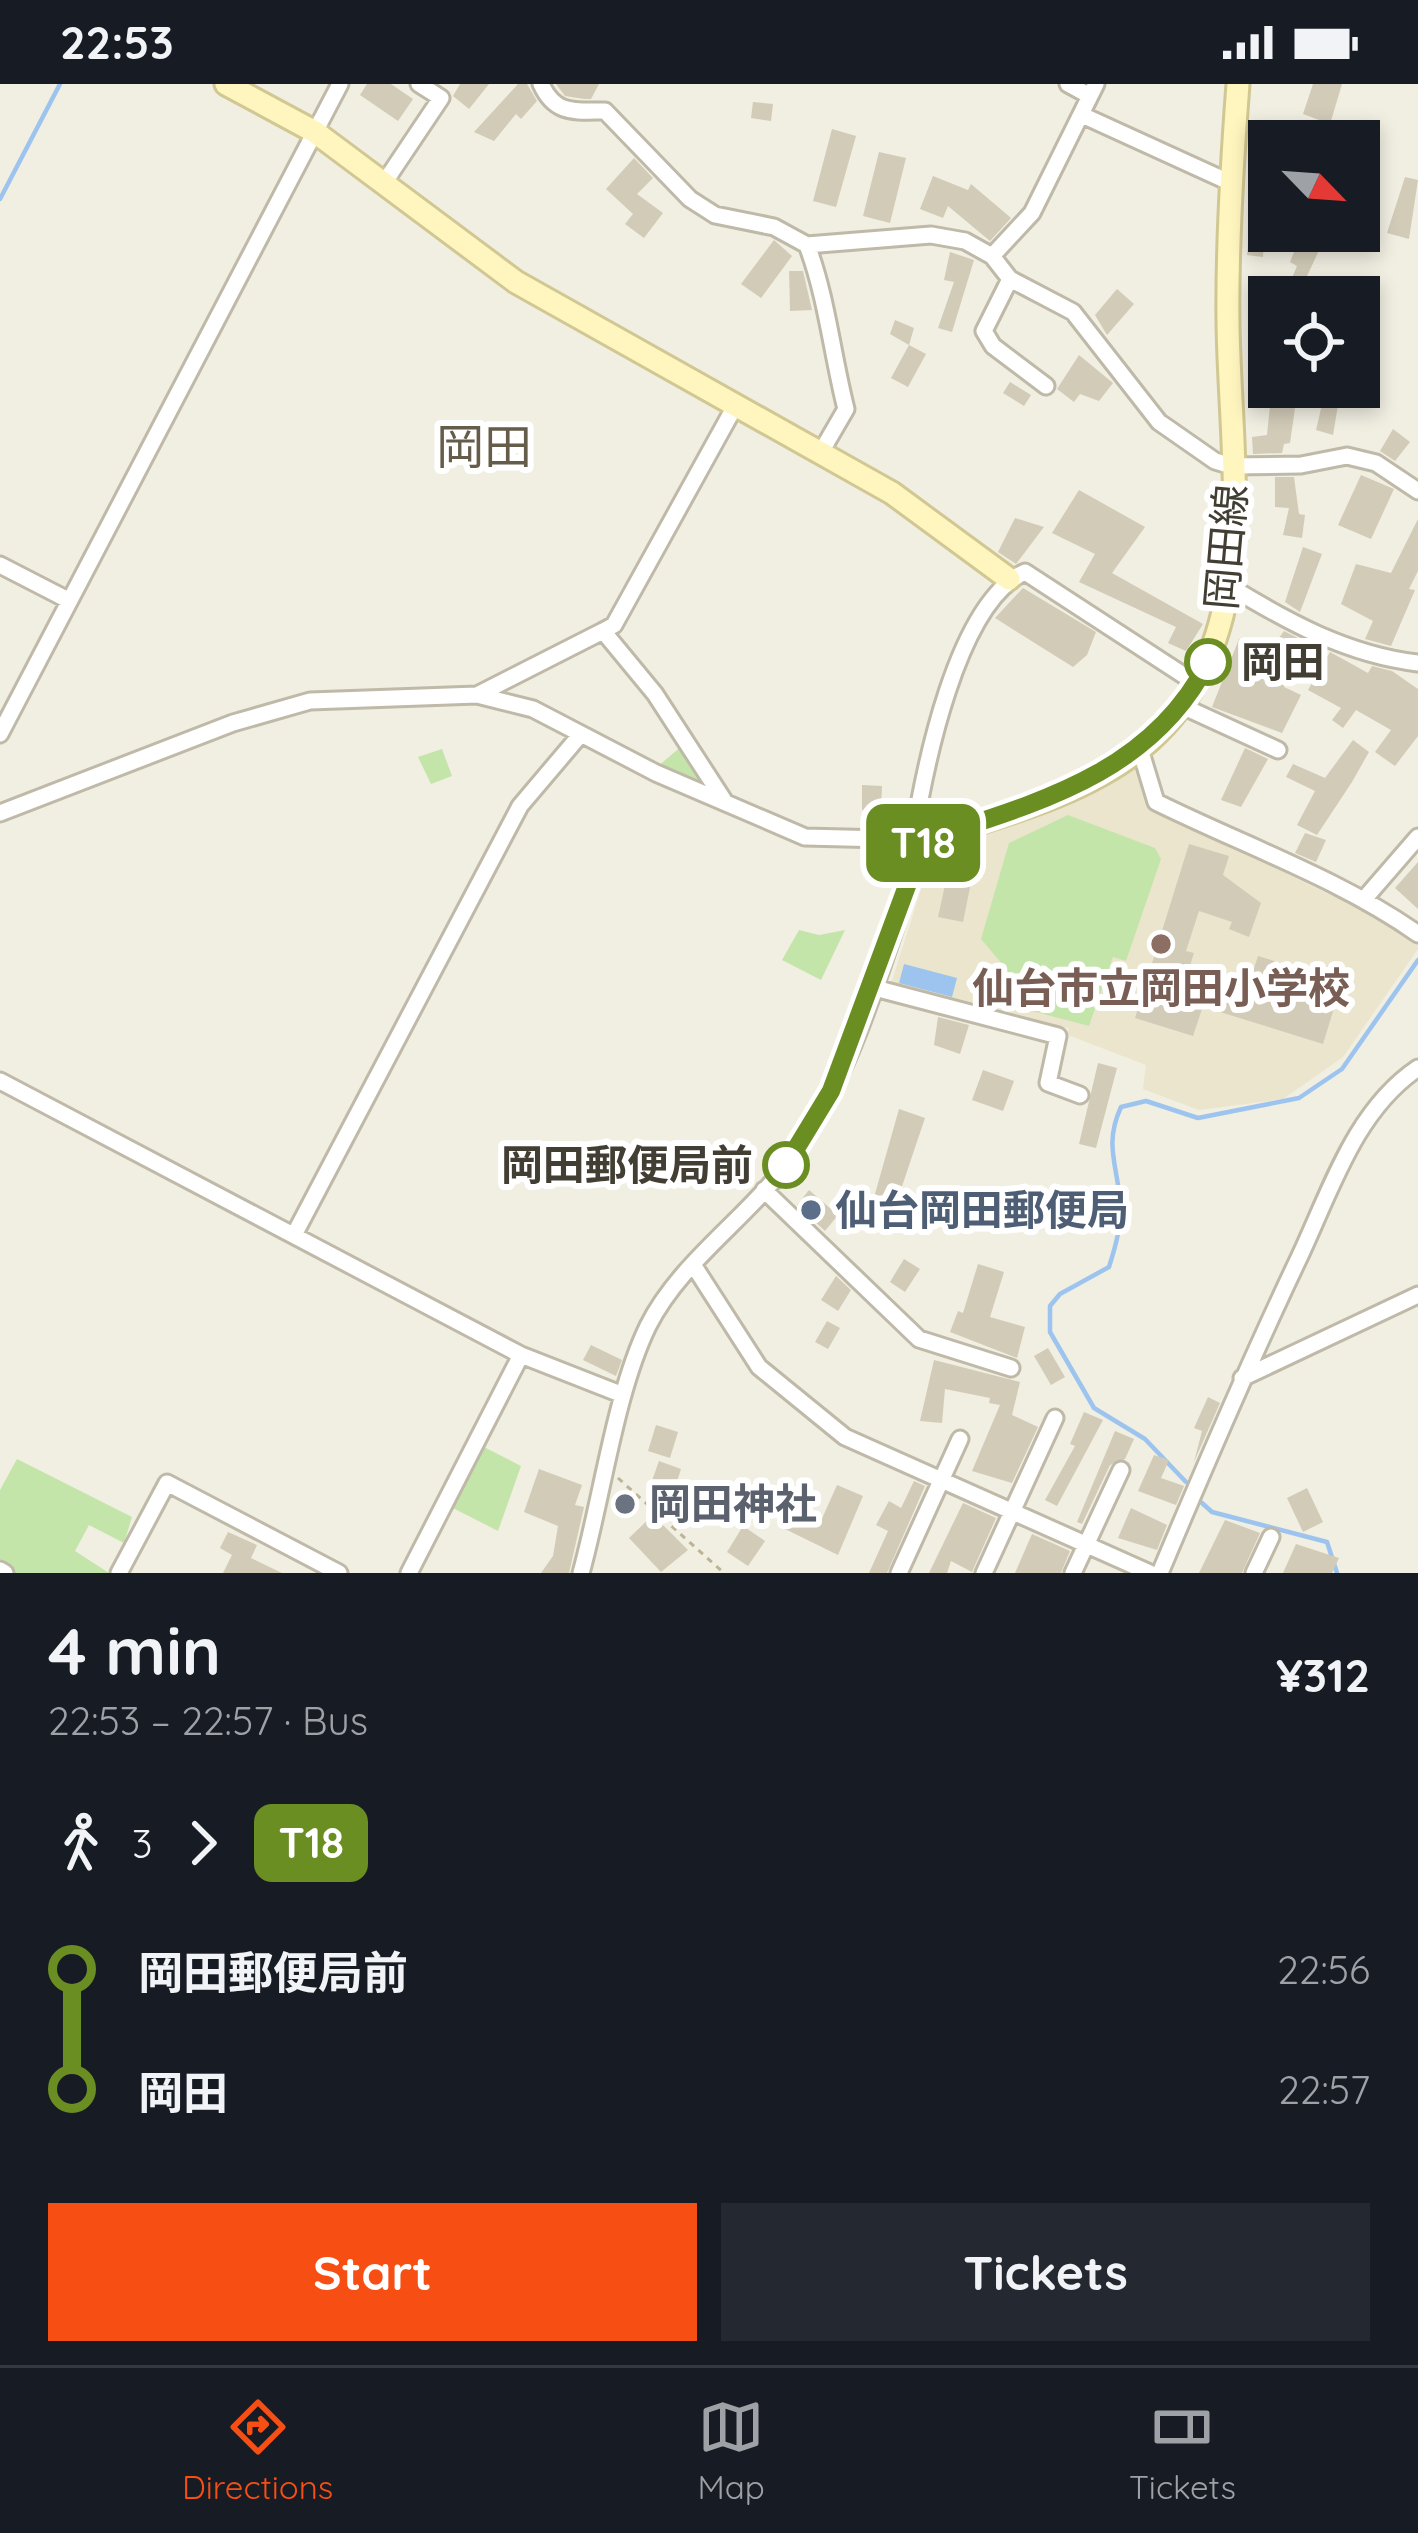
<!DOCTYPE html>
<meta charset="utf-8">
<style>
body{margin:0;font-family:Quicksand,"Noto Sans JP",sans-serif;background:#242831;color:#f1f3f6;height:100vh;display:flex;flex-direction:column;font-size:45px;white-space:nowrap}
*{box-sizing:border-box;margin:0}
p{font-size:39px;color:#9ea1a6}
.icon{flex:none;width:66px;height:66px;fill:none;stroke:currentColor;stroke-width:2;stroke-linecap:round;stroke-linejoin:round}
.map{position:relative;height:1489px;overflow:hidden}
.drawer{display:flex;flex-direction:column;background:#171b24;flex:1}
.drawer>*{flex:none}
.badge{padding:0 24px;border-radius:18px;font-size:42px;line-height:78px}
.needle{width:78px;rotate:115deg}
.buttons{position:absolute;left:1248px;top:36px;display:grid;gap:24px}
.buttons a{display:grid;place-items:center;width:132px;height:132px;border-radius:0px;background:#171b24;box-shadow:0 6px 18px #0003;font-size:60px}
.map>.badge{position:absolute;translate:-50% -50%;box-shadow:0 0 0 6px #fff}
.legs{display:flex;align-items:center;gap:18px;height:132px;padding:0 48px;font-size:39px}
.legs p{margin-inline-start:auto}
.head{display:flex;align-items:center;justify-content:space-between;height:204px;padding:0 48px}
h1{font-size:66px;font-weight:700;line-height:90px}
.primary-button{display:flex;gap:24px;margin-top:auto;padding:24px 48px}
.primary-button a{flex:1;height:138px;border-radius:0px;background:#f74e13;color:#fff;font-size:48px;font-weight:700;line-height:138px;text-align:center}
.primary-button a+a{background:#242831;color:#f1f3f6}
ul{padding:0 48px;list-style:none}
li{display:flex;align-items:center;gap:42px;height:120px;font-size:45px}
li i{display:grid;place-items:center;width:18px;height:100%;margin:0 15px;background:currentColor}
li i::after{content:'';width:30px;height:30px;margin:-15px;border:9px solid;border-radius:50%;background:#171b24}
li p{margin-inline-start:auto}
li:first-child i{background:linear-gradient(#0000 50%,currentColor 0)}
li:last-child i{background:linear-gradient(currentColor 50%,#0000 0)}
.status{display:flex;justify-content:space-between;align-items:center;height:84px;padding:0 60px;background:#171b24;direction:ltr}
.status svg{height:33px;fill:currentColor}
.tabs{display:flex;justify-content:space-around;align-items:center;height:168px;border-top:3px solid #363941;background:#171b24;font-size:33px;color:#9ea1a6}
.tabs a{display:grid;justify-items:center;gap:6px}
.tabs .active{color:#f74e13}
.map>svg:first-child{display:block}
.education{fill:#eae5cc}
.green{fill:#c4e5aa}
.water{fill:#9dc4ee}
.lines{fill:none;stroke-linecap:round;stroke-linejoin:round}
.stream{stroke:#9dc4ee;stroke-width:4.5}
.building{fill:#d2cbb8}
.street-casing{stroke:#bfb9a8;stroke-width:21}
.secondary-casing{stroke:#d1c792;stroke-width:27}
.path{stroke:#bdb496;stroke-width:3;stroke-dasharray:6 6;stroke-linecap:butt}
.street{stroke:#fff;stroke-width:15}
.secondary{stroke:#fef5bf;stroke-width:21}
.line-1-casing{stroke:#fff;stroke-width:27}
.line-1{stroke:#6b8e23;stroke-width:18}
.stop-1-dot{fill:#fff;stroke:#6b8e23;stroke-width:6}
.education-dot{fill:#8d6e63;stroke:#fff;stroke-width:4.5}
.service-dot{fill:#5c6f8a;stroke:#fff;stroke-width:4.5}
.worship-dot{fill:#6b7280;stroke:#fff;stroke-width:4.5}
.labels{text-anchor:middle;stroke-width:12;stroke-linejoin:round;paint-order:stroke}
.street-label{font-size:42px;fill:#423e33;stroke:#fff}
.stop-label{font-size:42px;font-weight:bold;fill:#423e33;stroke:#fff;text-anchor:start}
.education-label{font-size:42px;font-weight:bold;fill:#785e54;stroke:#fff}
.service-label{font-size:42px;font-weight:bold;fill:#4e5e75;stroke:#fff;text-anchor:start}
.worship-label{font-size:42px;font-weight:bold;fill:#5b616d;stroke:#fff;text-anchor:start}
.quarter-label{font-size:48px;fill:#655d4a;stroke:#fff}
</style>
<div class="status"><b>22:53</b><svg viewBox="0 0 49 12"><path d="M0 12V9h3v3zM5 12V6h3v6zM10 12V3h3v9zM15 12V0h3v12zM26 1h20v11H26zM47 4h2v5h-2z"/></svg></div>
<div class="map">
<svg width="1418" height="1489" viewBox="0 0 1418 1489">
<rect width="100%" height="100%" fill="#f1eee2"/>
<path class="education" d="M1136 684 1145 688 1147 720 1332 812 1359 819 1418 854V865L1343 973 1283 1015 1199 1026 1143 1005 1146 981 1068 951V944L890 903 932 771 1100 706Z"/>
<path class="green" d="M683 661 702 691 698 698 657 683Z
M442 665 452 692 431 700 418 673Z
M1068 731 1155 764 1161 775 1126 877 1113 873 1089 942 994 917 1003 881 981 855 1009 759Z
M799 846 819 851 845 846 821 896 782 876Z
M480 1361 521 1382 498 1447 449 1422Z
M17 1375 132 1433 124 1459 89 1441 75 1467 109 1489H0V1406Z"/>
<path class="water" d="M904 880 957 894 952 913 899 899Z"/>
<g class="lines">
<path class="stream" d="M0 115 60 0
M1186 1398 1145 1355 1094 1324 1050 1248V1222L1060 1210 1109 1183C1116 1161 1122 1140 1120 1117 1117 1080 1104 1060 1121 1023L1146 1017 1198 1034 1299 1014 1342 985 1418 876
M1202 1419 1212 1428 1327 1458 1337 1489"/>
</g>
<path class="building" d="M367 0H391L413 15 398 37 360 11Z
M460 0H489L469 25 453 12Z
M518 0H527L537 17 521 35 516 30 494 57 474 48Z
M556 0H599L591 15H584L565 12Z
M1313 0H1342L1330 40 1303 30Z
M753 18 773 20 771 37 751 34Z
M832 45 856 52 836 123 813 117Z
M879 68 906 74 890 139 863 132Z
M634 74 653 94 637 110 663 129 644 154 625 140 633 130 606 105Z
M1256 87 1269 90 1263 173 1247 171Z
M933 92 968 106 971 100 1011 134 990 157 948 122 943 134 920 125Z
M1405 93 1418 96 1409 155 1387 149Z
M1302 148 1324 156 1297 213H1284L1297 182 1290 178Z
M774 156 792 172 761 214 741 200Z
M950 168 974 176 952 248 938 244 954 198 944 196Z
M789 187H803L812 226 790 227Z
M1117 205 1134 220 1107 251 1095 231Z
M895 236 914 244 909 261 890 250Z
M909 261 926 270 908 303 891 294Z
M1079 271 1113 299 1099 317 1080 310 1074 318 1057 305Z
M1010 298 1031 311 1024 322 1003 309Z
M1278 303H1298L1290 359 1284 360 1282 369 1253 370 1252 353 1267 351 1271 311H1279Z
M1326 303H1341L1333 351 1316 346Z
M1393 345 1410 358 1395 377 1380 367Z
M1361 391 1394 405 1371 455 1338 441Z
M1275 393H1294L1299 430 1305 431 1302 454 1283 451 1289 424 1275 423Z
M1079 406 1145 443 1112 489 1203 540 1186 567 1168 559 1176 543 1079 498 1095 470 1052 449Z
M1015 434 1044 443 1016 480 998 468Z
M1418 435V487L1409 505 1415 506 1391 562 1365 555 1373 537 1341 520 1356 480 1391 489Z
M1303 463 1322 470 1300 528 1285 518Z
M1023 504 1096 548 1087 571 1073 583 995 534Z
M1284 547 1298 554 1284 603 1301 611 1282 649 1212 623 1239 555 1270 566Z
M1330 568 1368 589 1372 582 1392 587 1418 605V652L1395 682 1375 668 1391 646 1356 626 1343 644 1332 636 1341 624 1308 606Z
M1353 656 1369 668 1352 698 1317 751 1297 741 1315 707 1286 693 1293 680 1325 694Z
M1245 664 1268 675 1241 723 1221 716Z
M862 701 882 702 881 727 862 726Z
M1305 749 1326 756 1316 778 1295 769Z
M1189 760 1229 772 1223 791 1261 819 1249 853 1229 845 1232 838 1199 827 1186 867 1194 869 1184 900 1243 918 1258 872 1342 898 1323 960 1217 927 1202 925 1193 952 1135 934Z
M951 774 975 779 963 838 938 833Z
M1418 778V825L1395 804Z
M938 933 969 941 960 970 934 961Z
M1098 979 1117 984 1096 1064 1079 1060Z
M983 986 1014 997 1003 1027 972 1016Z
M899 1025 925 1034 895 1123 873 1117Z
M809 1106 838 1131 825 1147 797 1121Z
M904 1175 920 1185 905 1208 890 1198Z
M978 1180 1004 1188 990 1233 1025 1243 1017 1274 950 1248 958 1227 963 1229Z
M836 1192 851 1206 838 1227 821 1216Z
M827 1237 840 1244 828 1265 815 1258Z
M591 1261 622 1276 616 1292 583 1276Z
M1048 1264 1065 1293 1051 1301 1034 1272Z
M934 1276 1020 1298 1012 1331 1038 1343 1012 1399 972 1387 1000 1321 989 1319 990 1314 945 1305 942 1339 920 1337Z
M1208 1313 1220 1319 1194 1378 1202 1347 1194 1344Z
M1084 1328 1103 1336 1057 1422 1045 1416 1075 1362 1070 1360Z
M656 1341 678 1348 670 1374 648 1367Z
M1115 1347 1134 1355 1125 1375 1110 1381 1082 1440 1077 1438Z
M1154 1371 1169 1376 1161 1394 1184 1402 1176 1421 1138 1407Z
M659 1377 681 1385 672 1413 649 1405Z
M539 1385 582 1401 575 1421 584 1423 569 1489H541L553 1472 558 1442 524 1428Z
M914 1397 925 1402 887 1489H869L888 1447 876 1441 889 1417 901 1424Z
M837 1401 863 1412 838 1471 781 1443 789 1425 820 1439Z
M1307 1404 1323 1438 1303 1448 1287 1414Z
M963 1419 996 1434 972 1488 951 1477 947 1489H929Z
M1131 1424 1167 1441 1157 1466 1118 1454Z
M653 1431 688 1466 661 1488 629 1454Z
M1225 1436 1260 1449 1242 1489H1199Z
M743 1442 765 1457 748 1482 727 1468Z
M228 1448 257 1461 251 1474 282 1489H223L232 1471 220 1464Z
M1032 1450 1070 1467 1061 1489H1015Z
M1296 1460 1339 1474 1332 1489H1283Z"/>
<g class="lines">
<g class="street-casing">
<path id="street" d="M541 0C555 31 574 27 605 27L690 115 715 131 774 143 807 161 931 151 965 157 992 172 1010 195 1073 228 1159 338 1215 377 1232 382 1301 381 1347 372 1376 379 1418 407
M1068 0 1090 12
M1082 31 1231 99
M384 99 441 14 419 0
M807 161C827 214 832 270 846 325L821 368
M992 172 1032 129 1096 0
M1010 195 984 247 993 262 1046 302
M0 481 68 516
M1229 502C1288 538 1348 571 1418 579
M477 611 603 547
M1182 622 1278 666
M0 650 340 0
M1140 665 1156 718C1243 761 1340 795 1418 850
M725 718 655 610 603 547 614 541 734 324
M0 729 233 639 310 617 477 611 533 625 656 689 805 753 924 756C886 864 856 991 785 1083 743 1137 679 1180 648 1242 615 1310 602 1414 581 1489
M913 755C924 687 956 519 1025 488L1197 600
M1366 813 1418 753
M871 903 1058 952 1048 999 1080 1011
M0 997 521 1271 623 1311
M764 1106 919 1255 1011 1284
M294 1151 520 722 581 650
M694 1182 759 1283 845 1353 1150 1489
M1242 1294 1418 1211
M0 1486 5 1489
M119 1489 167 1399 339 1489
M409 1489 521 1271
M899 1489 960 1355
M984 1489 1055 1334
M1073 1489 1121 1386
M1160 1489C1204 1384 1249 1279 1298 1176 1330 1109 1354 1027 1418 984
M1254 1489 1271 1453"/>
</g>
<g class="secondary-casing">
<path id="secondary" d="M226 0 315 48 516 198 892 409 1009 495
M924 756C997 732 1080 713 1141 664 1268 560 1229 380 1228 236 1227 157 1232 79 1238 0"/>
</g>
<path class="path" d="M618 1394 724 1489"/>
<use href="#street" class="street"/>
<use href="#secondary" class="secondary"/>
</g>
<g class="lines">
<g class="line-1-casing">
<path id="line-1" d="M786 1081 831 1007 924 756C1036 719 1151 690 1208 578"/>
</g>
<use href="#line-1" class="line-1"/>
</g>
<g class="stop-1-dot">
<circle cx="1208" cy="578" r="21"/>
<circle cx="786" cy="1081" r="21"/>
</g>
<circle class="education-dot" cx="1161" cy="860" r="12"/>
<circle class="service-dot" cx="811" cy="1126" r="12"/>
<circle class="worship-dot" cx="625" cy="1420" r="12"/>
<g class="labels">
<g class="street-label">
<text transform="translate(1226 463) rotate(-85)" y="15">岡田線</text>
</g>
<g class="stop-label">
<text x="1241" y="593">岡田</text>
<text x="753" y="1096" text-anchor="end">岡田郵便局前</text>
</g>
<g class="education-label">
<text x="1161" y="919">仙台市立岡田小学校</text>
</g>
<g class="service-label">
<text x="835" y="1141">仙台岡田郵便局</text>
</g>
<g class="worship-label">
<text x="649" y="1435">岡田神社</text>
</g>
<g class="quarter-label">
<text x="484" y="380">岡田</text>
</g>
</g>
</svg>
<div class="buttons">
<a><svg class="needle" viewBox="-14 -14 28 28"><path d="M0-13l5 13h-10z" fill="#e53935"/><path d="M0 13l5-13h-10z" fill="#9ea1a6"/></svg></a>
<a><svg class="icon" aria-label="locate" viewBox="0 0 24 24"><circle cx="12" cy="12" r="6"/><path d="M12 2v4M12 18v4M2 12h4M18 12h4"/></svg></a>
</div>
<b class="badge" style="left:923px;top:759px;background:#6b8e23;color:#fff">T18</b>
</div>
<section class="drawer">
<div class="head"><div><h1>4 min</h1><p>22:53 – 22:57 · Bus</p></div><b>¥312</b></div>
<div class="legs"><svg class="icon" aria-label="walk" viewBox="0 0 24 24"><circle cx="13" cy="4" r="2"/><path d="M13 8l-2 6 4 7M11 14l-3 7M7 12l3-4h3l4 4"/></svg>3<svg class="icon" aria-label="forward" viewBox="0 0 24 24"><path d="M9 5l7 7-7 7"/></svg><b class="badge" style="background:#6b8e23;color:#fff">T18</b></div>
<ul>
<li><i style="color:#6b8e23"></i><b>岡田郵便局前</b><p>22:56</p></li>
<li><i style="color:#6b8e23"></i><b>岡田</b><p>22:57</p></li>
</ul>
<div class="primary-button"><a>Start</a><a>Tickets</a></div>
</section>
<nav class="tabs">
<a class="active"><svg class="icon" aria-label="directions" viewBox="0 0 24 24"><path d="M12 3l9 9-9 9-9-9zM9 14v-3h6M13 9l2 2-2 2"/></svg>Directions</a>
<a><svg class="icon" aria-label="map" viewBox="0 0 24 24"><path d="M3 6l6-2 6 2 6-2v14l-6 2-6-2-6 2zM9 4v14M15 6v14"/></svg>Map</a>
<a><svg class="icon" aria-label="tickets" viewBox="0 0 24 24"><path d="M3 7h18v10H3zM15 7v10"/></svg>Tickets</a>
</nav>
